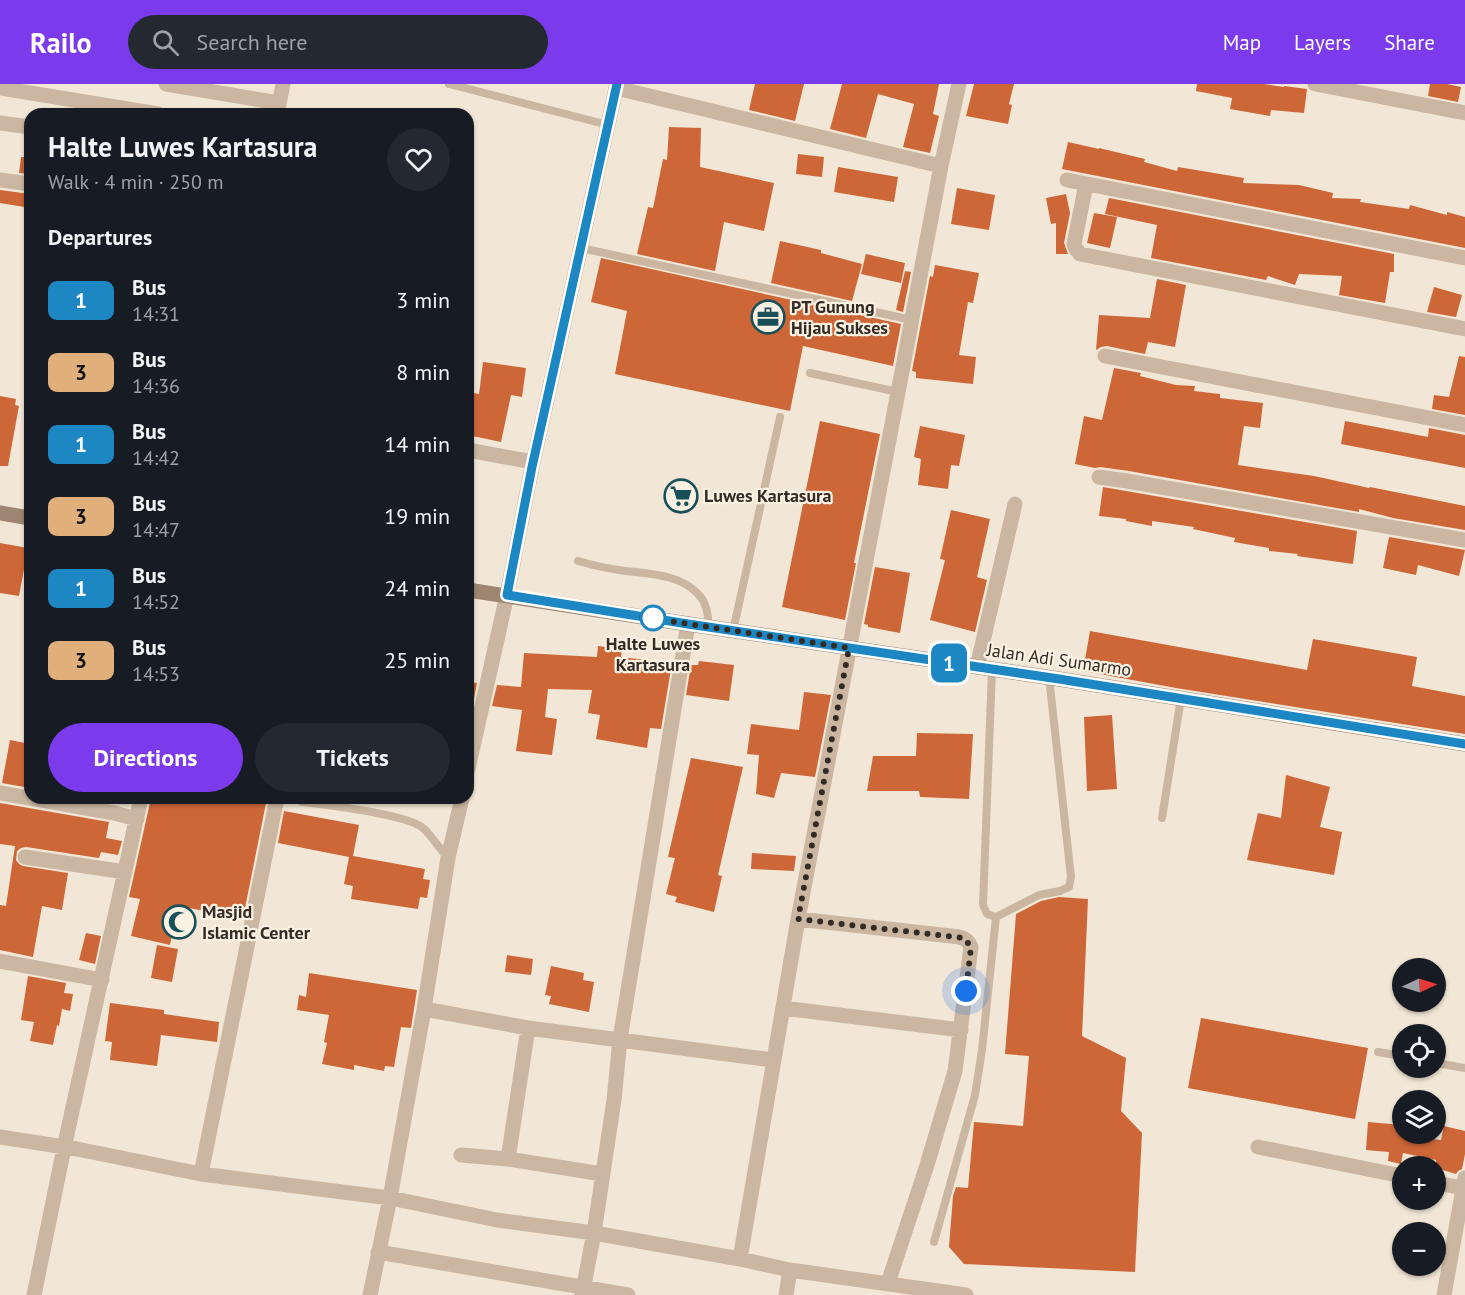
<!DOCTYPE html>
<meta charset="utf-8">
<style>
body{margin:0;font-family:"PT Sans",sans-serif;background:#242831;color:#f1f3f6;height:100vh;display:flex;flex-direction:column;font-size:22px;white-space:nowrap}
*{box-sizing:border-box;margin:0}
p{font-size:20px;color:#9ea1a6}
.icon{flex:none;width:33px;height:33px;fill:none;stroke:currentColor;stroke-width:2;stroke-linecap:round;stroke-linejoin:round}
.map{position:relative;flex:1;overflow:hidden}
.details{position:absolute;left:24px;top:24px;width:450px;height:696px;display:flex;flex-direction:column;background:#171b24;border-radius:18px;box-shadow:0 2px 4px #0004}
.details>*{flex:none}
.badge{padding:0 12px;border-radius:9px;font-size:21px;line-height:39px}
.needle{width:39px;rotate:86deg}
.buttons{position:absolute;left:1392px;top:874px;display:grid;gap:12px}
.buttons a{display:grid;place-items:center;width:54px;height:54px;border-radius:50%;background:#171b24;box-shadow:0 2px 4px #0004;font-size:30px}
.you{position:absolute;width:30px;height:30px;margin:-15px;border:4px solid #fff;border-radius:50%;background:#1a73e8;box-shadow:0 0 0 9px #1a73e833}
.map>.badge{position:absolute;translate:-50% -50%;box-shadow:0 0 0 3px #fff}
h2{padding:0 24px;font-size:22px;line-height:54px}
.round{display:grid;place-items:center;flex:none;width:63px;height:63px;border-radius:32px;background:#242831}
.headline{display:flex;align-items:center;justify-content:space-between;height:102px;padding:0 24px}
h1{font-size:28px;font-weight:700;line-height:45px}
.button{display:flex;gap:12px;margin-top:auto;padding:12px 24px}
.button a{flex:1;height:69px;border-radius:36px;background:#7c3aed;color:#fff;font-size:24px;font-weight:700;line-height:69px;text-align:center}
.button a+a{background:#242831;color:#f1f3f6}
ul{padding:0;list-style:none}
li{display:flex;align-items:center;gap:18px;height:72px;padding:0 24px}
li div{flex:1}
li b{display:block;font-size:22px}
li em{font-style:normal}
li .badge{min-width:66px;font-weight:700;text-align:center}
header{display:flex;align-items:center;gap:36px;box-sizing:border-box;height:84px;padding:0 30px;background:#7c3aed;color:#fff}
header strong{font-size:28px}
nav{display:flex;gap:33px;margin-inline-start:auto;font-size:21px}
.search{width:420px;height:54px;background:#242831;display:flex;align-items:center;gap:15px;box-sizing:border-box;padding:0 21px;border-radius:33px;color:#9ea1a6;font-size:22px}
.map>svg:first-child{display:block}
.building{fill:#ce6738}
.lines{fill:none;stroke-linecap:round;stroke-linejoin:round}
.service{stroke:#cbb7a1;stroke-width:8}
.minor{stroke:#cbb7a1;stroke-width:15}
.tertiary{stroke:#cbb7a1;stroke-width:15}
.secondary{stroke:#9e8673;stroke-width:15}
.line-casing{stroke:#fff;stroke-width:14}
.line{stroke:#1d87c4;stroke-width:9}
.walk{stroke:#342b25;stroke-width:6;stroke-dasharray:0 10.8}
.stop-dot{fill:#fff;stroke:#1d87c4;stroke-width:3}
.labels{text-anchor:middle;stroke-width:4.5;stroke-linejoin:round;paint-order:stroke}
.poi-label{font-size:18px;font-weight:bold;fill:#342b25;stroke:#faf1e2;text-anchor:start}
.stop-label{font-size:18px;font-weight:bold;fill:#342b25;stroke:#faf1e2}
.street-label{font-size:18px;fill:#342b25;stroke:#faf1e2}
</style>
<header>
<strong>Railo</strong>
<div class="search"><svg class="icon" aria-label="search" viewBox="0 0 24 24"><circle cx="10" cy="10" r="6"/><path d="M15 15l6 6"/></svg>Search here</div>
<nav><a>Map</a><a>Layers</a><a>Share</a></nav>
</header>
<div class="map">
<svg width="1465" height="1211" viewBox="0 0 1465 1211">
<rect width="100%" height="100%" fill="#f2e7d6"/>
<path class="building" d="M755 0H804L795 37 749 26Z
M842 0H939L933 30 939 32 930 69 903 63 914 20 878 10 866 54 830 45Z
M974 0H1014L1009 20 1012 21 1008 40 966 32Z
M1197 0H1264L1284 3V2L1307 5 1304 29 1271 26 1270 32 1230 25 1232 14 1196 7Z
M1430 0H1447L1461 3 1458 18 1428 12Z
M669 43 701 44 700 83 774 99 764 147 724 138 715 187 637 170 648 123 653 124 663 75 667 76Z
M1068 58 1099 65V64L1145 75 1144 78 1177 87 1178 83 1244 94 1243 99 1299 101 1333 109 1332 114 1361 115 1360 118 1409 125 1410 121 1447 131V128L1465 133V164L1062 85Z
M798 70 824 73 822 93 796 90Z
M21 73H30V90L19 89Z
M838 83 898 93 894 118 834 108Z
M957 104 995 111 989 146 951 140Z
M0 106 30 110V124L0 119Z
M1066 110 1070 129 1064 159 1068 170H1056V139L1051 140 1046 114Z
M1109 114 1394 170V188H1390L1385 219 1339 211 1342 192 1299 190 1295 201 1268 192 1266 196 1151 174 1157 141 1105 130Z
M1094 129 1117 133 1110 164 1087 159Z
M780 157 821 166V169L862 180 852 217 771 199Z
M866 170 905 179 901 199 861 190Z
M601 174 901 240 893 282 803 262 790 327 615 290 627 227 591 218Z
M935 181 979 189 973 219 968 218 959 271 976 273 973 300 916 294V288L912 287 930 192 933 193Z
M905 187 911 188 903 228 896 226Z
M1157 195 1186 201 1175 263 1148 258 1145 270 1107 262 1101 263 1096 266 1099 231 1150 234Z
M1434 203 1462 211 1456 233 1427 228Z
M1459 272 1465 273V331L1432 325 1434 311 1449 313Z
M483 278 526 284 522 313 511 311 501 358 468 351V308L479 310Z
M1114 284 1141 289 1140 292 1176 301 1195 302 1194 307 1220 310V314L1263 319 1260 344 1244 342 1238 381 1314 392 1369 404 1370 403 1465 422V446L1393 434 1359 425V428L1129 387 1100 383 1095 384 1075 380 1084 332 1102 336Z
M0 312 16 315 15 321 19 322 8 382H0Z
M820 337 880 350 854 479H856L845 536 782 523Z
M1345 337 1428 353 1429 344 1465 351V384L1341 360Z
M920 342 965 351 959 382 951 381 948 405 918 401 921 375 914 373Z
M1103 403 1357 447 1353 480 1297 472 1298 470 1269 467V464L1234 458 1235 454 1193 445 1194 443 1152 437V442L1126 437V435L1099 432Z
M951 426 990 435 977 493 987 496 975 548 930 536 945 476 940 475Z
M1389 453 1465 466 1459 492 1418 481 1416 491 1383 484Z
M0 459 28 464 19 512 0 509Z
M875 483 910 489 900 549 868 543V541L864 540Z
M1090 547 1307 586 1313 555 1417 573 1412 602 1465 612V650L1176 604 1083 587Z
M598 562 622 565 621 573 672 579 661 645 650 644 647 664 596 655 600 631 588 629 592 606 548 605 545 633 557 635 552 671 516 667 522 626 492 622 497 601 521 603 524 569 597 573Z
M699 577 734 581 729 617 686 611 691 581H698Z
M468 598 477 599 473 620H468Z
M804 608 831 611 815 693 781 689 774 714 756 710 759 671 747 670 751 640 799 646Z
M1112 631 1117 705 1087 707 1084 633Z
M917 649 973 650 969 715 920 713 919 707H867L873 672H916Z
M10 656 30 660V704L2 699Z
M691 674 743 683 718 791 722 792 714 828 675 818 677 813 666 810 675 774 668 773Z
M1286 691 1330 703 1320 743 1342 748 1334 791 1247 776 1258 729 1281 734Z
M151 714H267L243 834 178 822 170 861 131 852 140 815 129 813Z
M0 719 109 738 106 754 122 757 118 771 101 768 99 774 26 763 21 764 17 767 16 776 19 780 23 782 68 789 62 826 42 822 33 873 0 866V821L6 822 15 762 0 760Z
M284 727 359 741 353 772 425 785 423 795 430 796 427 814 420 813 418 825 351 815 353 802 344 800 349 773 278 759Z
M752 769 796 772 794 787 751 785Z
M1059 813 1088 815 1082 952 1126 974 1121 1027 1142 1049 1135 1188 964 1180 949 1163 953 1112 956 1103 968 1104 974 1038 1023 1042 1029 972 1005 970 1016 830 1041 817Z
M86 849 101 852 95 880 79 876Z
M157 861 178 865 172 898 151 894Z
M507 871 533 875 531 891 505 888Z
M551 882 584 889 583 896 594 898 589 928 549 920 551 912 545 911Z
M309 889 417 906 411 944 401 943 394 983 385 982 384 987 354 981V986L322 980 327 959 324 958 329 931 297 926 299 911 306 913Z
M28 892 66 899 64 909 73 910 70 927 62 925 59 942 57 941 53 961 30 957 34 938 21 936Z
M110 919 164 926V930L219 938 217 958 161 951 157 982 110 976 112 958 105 957Z
M1201 934 1368 964 1355 1035 1188 1004Z
M1368 1038 1402 1041V1050H1408V1052L1441 1056 1444 1042 1465 1047V1070L1462 1085 1458 1087 1456 1090 1436 1084V1076L1403 1069 1401 1080 1388 1077 1389 1068 1366 1066Z"/>
<g class="lines">
<path class="service" d="M449 0 608 41
M581 164 912 236
M810 289 898 308
M578 477C592 481 605 484 619 486 644 490 678 489 697 509 707 518 708 531 709 543
M733 547 780 333
M302 718C326 721 406 730 423 744 432 752 439 764 447 773
M1162 734 1181 614
M996 833 1039 811 1060 807 1069 803 1071 793 1049 593
M1378 968 1402 972
M1436 979 1465 984
M934 1158 975 1011 982 966 996 833 987 830 983 821 992 585"/>
<path class="minor" d="M166 0 279 19
M1315 0 1465 29
M0 4 158 30
M616 4 941 82
M277 30 283 0
M0 39 30 43
M0 96 30 100
M1067 96 1465 174
M1086 100 1074 160 1076 165 1080 170 1465 245
M1105 272 1465 341
M468 366 533 378
M1099 393 1127 397 1465 456
M977 583 1015 420
M468 685 507 511
M0 709 114 729 137 735
M25 773 125 788
M798 835 951 852C960 853 967 853 971 863L955 987 927 1081 888 1199
M0 877 102 896
M783 924 961 946
M424 925 528 944 773 976
M0 1053 77 1065 201 1090 390 1114 497 1136 594 1149 740 1175 790 1186 966 1211
M1258 1063 1402 1092
M461 1071 508 1075 602 1090
M508 1075 528 944
M201 1090 277 714
M1436 1099 1463 1104
M378 1168 628 1211
M740 1175 798 835 941 82 959 0
M34 1211 64 1064 141 714
M370 1211 390 1114 424 925 448 774 462 714
M582 1211 594 1149 614 1016 620 955 688 540
M786 1211 790 1186
M1444 1211 1465 1094"/>
<path class="tertiary" d="M507 511 532 383 617 0"/>
<path class="secondary" d="M0 429 30 434
M468 506 688 540 1059 595 1465 660"/>
</g>
<g class="lines">
<g class="line-casing">
<path id="line" d="M617 0 532 383 507 511 688 540 1059 595 1465 660"/>
</g>
<use href="#line" class="line"/>
<path class="walk" d="M653 534 642 533 849 564 798 835 964 854 971 863 966 907"/>
</g>
<defs>
<g id="office-ring" transform="scale(1.725)"><circle r="9.5" fill="#faf1e2" stroke="#184f58" stroke-width="1.5"/><path d="M-6-3h4V-5.5h4V-3h4V5H-6ZM-1-4.5V-3h2v-1.5ZM-6 0V1H6V0Z" fill="#184f58"/></g>
<g id="supermarket-ring" transform="scale(1.725)"><circle r="9.5" fill="#faf1e2" stroke="#184f58" stroke-width="1.5"/><path d="M-6-5.5h2.5l.6 2H6L4.5 2H-2.5L-4.4-4H-6ZM-1.5 3.2a1.3 1.3 0 1 0 .1 0ZM3 3.2a1.3 1.3 0 1 0 .1 0Z" fill="#184f58"/></g>
<g id="mosque-ring" transform="scale(1.725)"><circle r="9.5" fill="#faf1e2" stroke="#184f58" stroke-width="1.5"/><path d="M3.5-4.9A6 6 0 1 0 3.5 4.9A5 5 0 1 1 3.5-4.9Z" fill="#184f58"/></g>
</defs>
<g fill-rule="evenodd">
<use href="#office-ring" x="768" y="233"/>
<use href="#supermarket-ring" x="681" y="412"/>
<use href="#mosque-ring" x="179" y="838"/>
</g>
<circle class="stop-dot" cx="653" cy="534" r="12"/>
<g class="labels">
<g class="poi-label">
<text x="791" y="229">PT Gunung<tspan x="791" dy="21">Hijau Sukses</tspan></text>
<text x="704" y="418">Luwes Kartasura</text>
<text x="202" y="834">Masjid<tspan x="202" dy="21">Islamic Center</tspan></text>
</g>
<g class="stop-label">
<text x="653" y="566">Halte Luwes<tspan x="653" dy="21">Kartasura</tspan></text>
</g>
<g class="street-label">
<text transform="translate(1059 576) rotate(8)" y="6">Jalan Adi Sumarmo</text>
</g>
</g>
</svg>
<div class="buttons">
<a><svg class="needle" viewBox="-14 -14 28 28"><path d="M0-13l5 13h-10z" fill="#e53935"/><path d="M0 13l5-13h-10z" fill="#9ea1a6"/></svg></a>
<a><svg class="icon" aria-label="locate" viewBox="0 0 24 24"><circle cx="12" cy="12" r="6"/><path d="M12 2v4M12 18v4M2 12h4M18 12h4"/></svg></a>
<a><svg class="icon" aria-label="layers" viewBox="0 0 24 24"><path d="M12 4l9 5-9 5-9-5zM3 14l9 5 9-5"/></svg></a>
<a>+</a>
<a>−</a>
</div>
<div class="you" style="left:966px;top:907px"></div>
<b class="badge" style="left:949px;top:579px;background:#1d87c4;color:#fff">1</b>
<section class="details">
<div class="headline"><div><h1>Halte Luwes Kartasura</h1><p>Walk · 4 min · 250 m</p></div><a class="round"><svg class="icon" aria-label="heart" viewBox="0 0 24 24"><path d="M12 20l-8-8c-3-5 5-10 8-4 3-6 11-1 8 4z"/></svg></a></div>
<h2>Departures</h2>
<ul>
<li><span class="badge" style="background:#1d87c4;color:#fff">1</span><div><b>Bus</b><p>14:31</p></div><em>3 min</em></li>
<li><span class="badge" style="background:#e1af79;color:#111">3</span><div><b>Bus</b><p>14:36</p></div><em>8 min</em></li>
<li><span class="badge" style="background:#1d87c4;color:#fff">1</span><div><b>Bus</b><p>14:42</p></div><em>14 min</em></li>
<li><span class="badge" style="background:#e1af79;color:#111">3</span><div><b>Bus</b><p>14:47</p></div><em>19 min</em></li>
<li><span class="badge" style="background:#1d87c4;color:#fff">1</span><div><b>Bus</b><p>14:52</p></div><em>24 min</em></li>
<li><span class="badge" style="background:#e1af79;color:#111">3</span><div><b>Bus</b><p>14:53</p></div><em>25 min</em></li>
</ul>
<div class="button"><a>Directions</a><a>Tickets</a></div>
</section>
</div>
